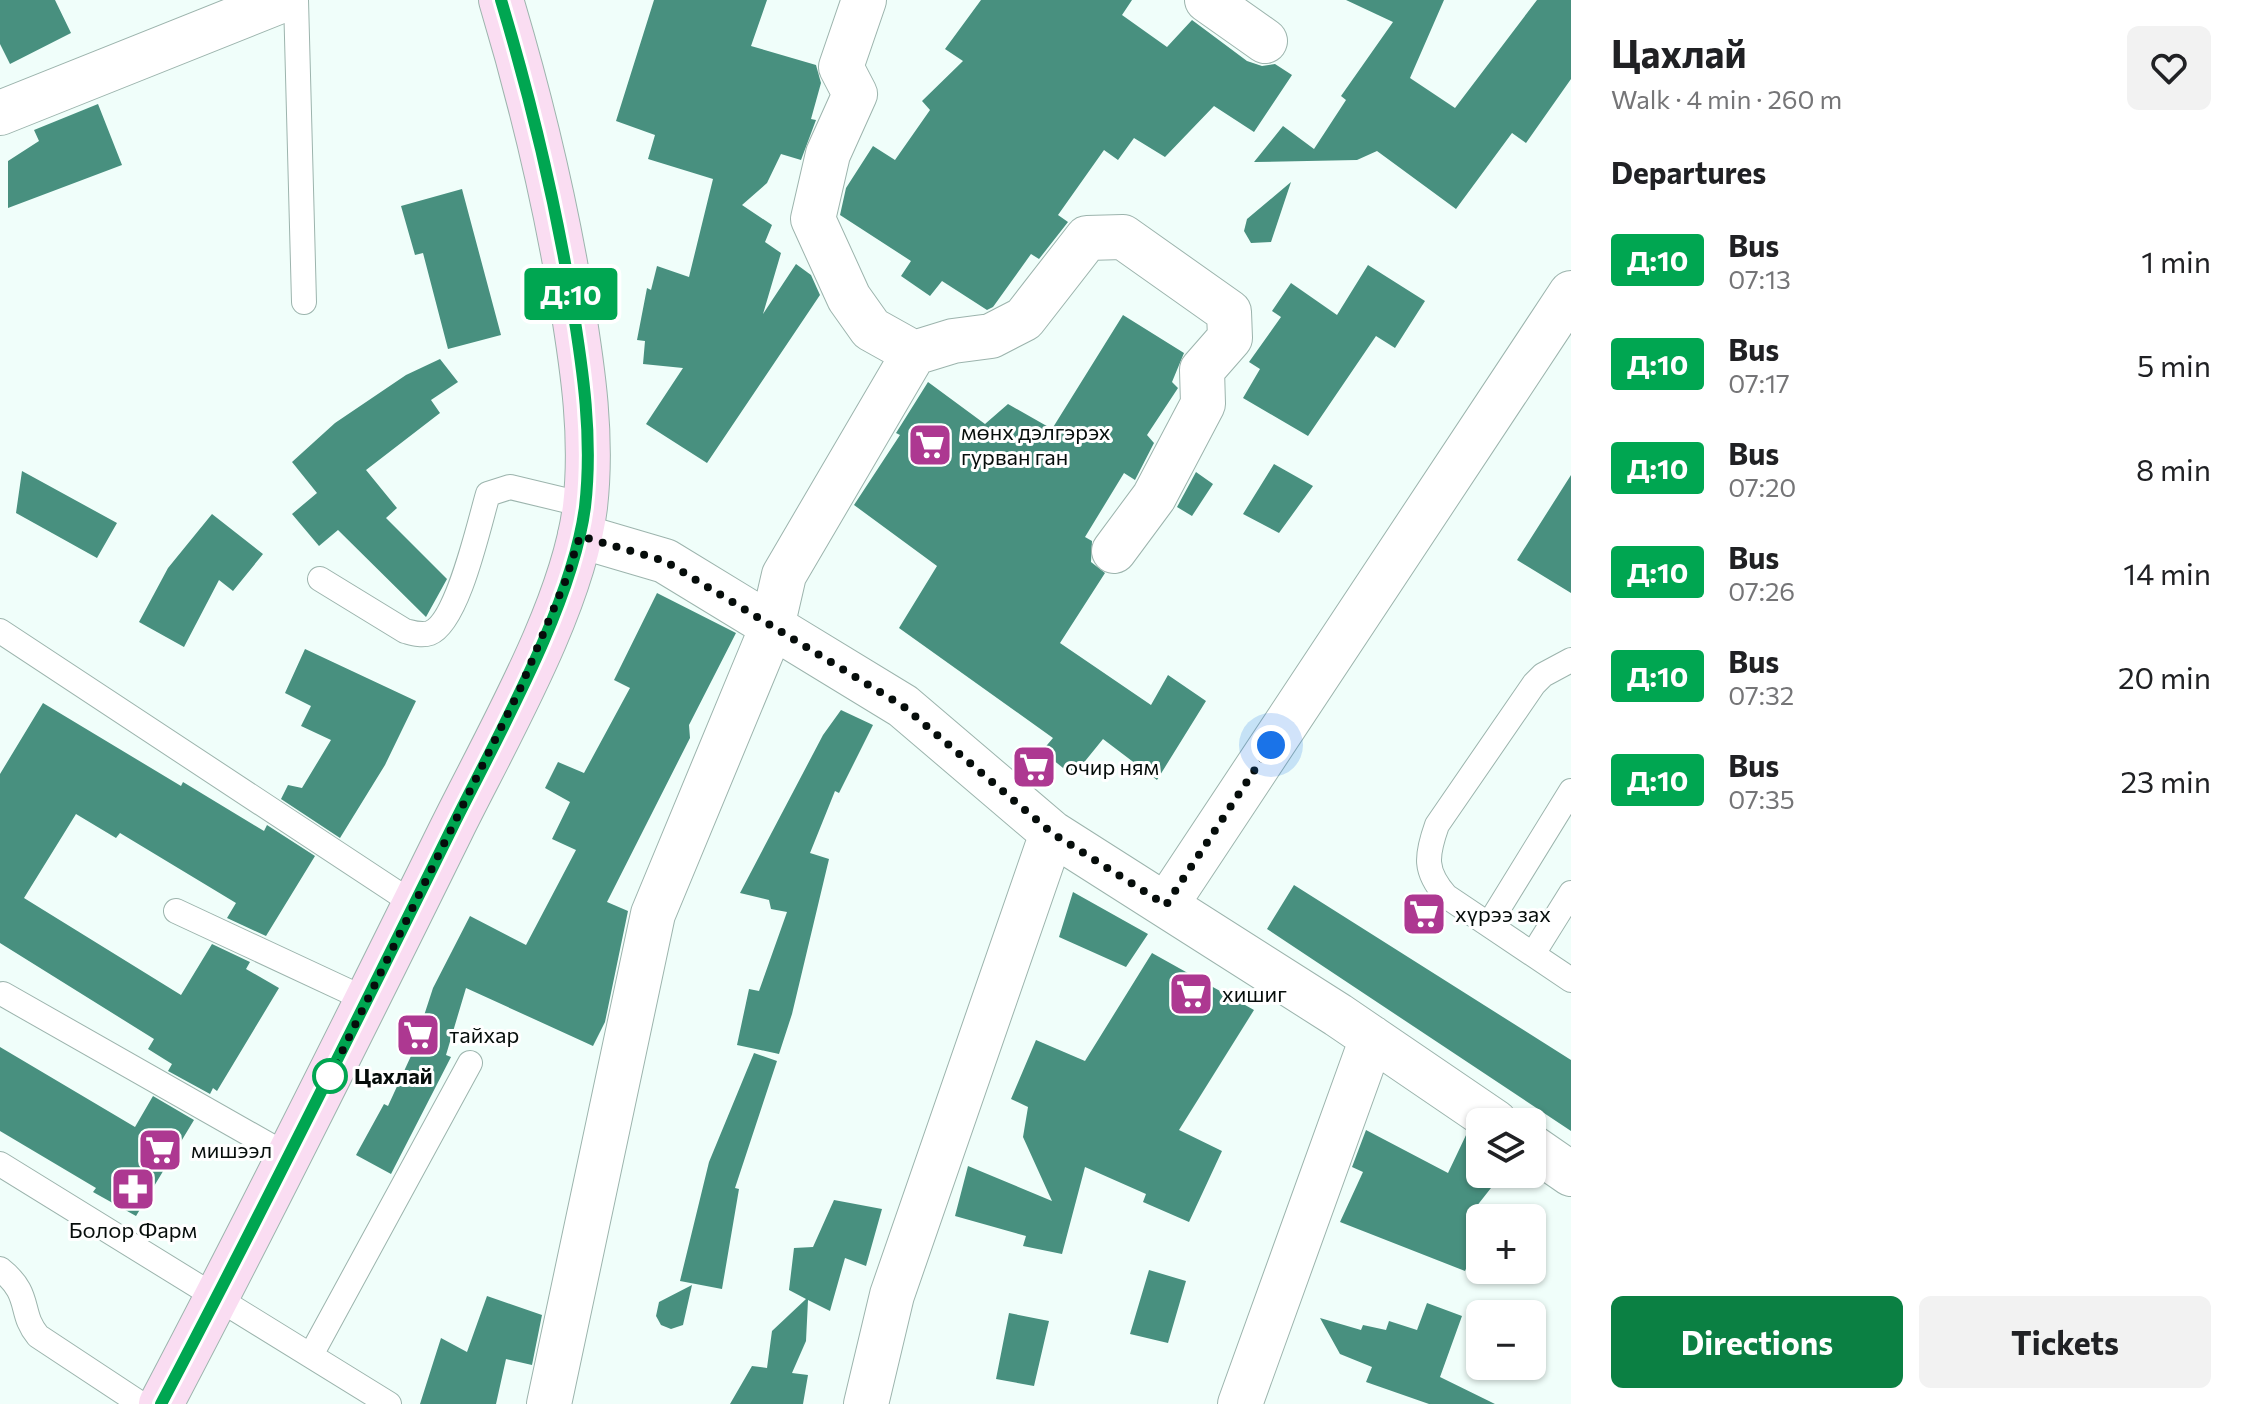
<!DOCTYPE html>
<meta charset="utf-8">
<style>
body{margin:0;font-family:Commissioner,sans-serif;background:#f2f2f2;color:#202124;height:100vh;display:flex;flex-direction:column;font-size:30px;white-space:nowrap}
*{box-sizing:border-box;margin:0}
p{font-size:26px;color:#757577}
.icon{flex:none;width:44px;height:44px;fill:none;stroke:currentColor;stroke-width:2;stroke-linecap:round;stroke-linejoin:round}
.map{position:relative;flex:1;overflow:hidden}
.sheet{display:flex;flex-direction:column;background:#fff;width:680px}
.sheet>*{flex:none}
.badge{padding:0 16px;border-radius:6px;font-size:28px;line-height:52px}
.controls{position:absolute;left:1466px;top:1108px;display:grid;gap:16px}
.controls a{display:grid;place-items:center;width:80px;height:80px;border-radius:12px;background:#fff;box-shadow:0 2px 6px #0004;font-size:40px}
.you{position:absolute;width:40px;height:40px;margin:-20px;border:6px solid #fff;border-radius:50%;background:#1a73e8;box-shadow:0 0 0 12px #1a73e833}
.map>.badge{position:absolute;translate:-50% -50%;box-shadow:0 0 0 4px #fff}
h2{padding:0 40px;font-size:30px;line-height:72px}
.round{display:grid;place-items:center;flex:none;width:84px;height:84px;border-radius:12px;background:#f2f2f2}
.head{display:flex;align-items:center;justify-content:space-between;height:136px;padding:0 40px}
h1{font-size:38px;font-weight:700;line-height:60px}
.cta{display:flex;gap:16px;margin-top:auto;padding:16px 40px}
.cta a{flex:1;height:92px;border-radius:12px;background:#0b8043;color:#fff;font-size:32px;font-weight:700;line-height:92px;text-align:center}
.cta a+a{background:#f2f2f2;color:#202124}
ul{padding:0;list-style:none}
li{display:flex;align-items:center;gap:24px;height:104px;padding:0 40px}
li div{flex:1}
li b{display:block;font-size:30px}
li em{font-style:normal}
li .badge{min-width:88px;font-weight:700;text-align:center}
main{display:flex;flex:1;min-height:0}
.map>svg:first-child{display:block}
.building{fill:#48907f}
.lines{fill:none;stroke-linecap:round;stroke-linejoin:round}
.service-casing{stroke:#9cb4ad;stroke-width:26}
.minor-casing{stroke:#9cb4ad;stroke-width:46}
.secondary-casing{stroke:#9cb4ad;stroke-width:46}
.service{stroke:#fff;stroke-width:24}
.minor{stroke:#fff;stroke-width:44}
.secondary{stroke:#faddf2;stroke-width:44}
.line-casing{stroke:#fff;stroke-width:18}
.line{stroke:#00a651;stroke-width:12}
.walk{stroke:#060d0b;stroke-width:8;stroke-dasharray:0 14.4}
.stop-dot{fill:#fff;stroke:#00a651;stroke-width:4}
.labels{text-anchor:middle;stroke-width:6;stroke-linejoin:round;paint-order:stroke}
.poi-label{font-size:22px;fill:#060d0b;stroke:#fff;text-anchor:start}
.stop-label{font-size:22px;font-weight:bold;fill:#060d0b;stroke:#fff;text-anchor:start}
</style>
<main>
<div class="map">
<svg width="1571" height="1404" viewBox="0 0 1571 1404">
<rect width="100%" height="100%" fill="#f0fefa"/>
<path class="building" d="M0 0H55L71 33 10 64 0 44Z
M654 0H767L751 46 816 65 821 83 811 119 816 120 801 160 781 154 767 183 742 205 772 225 765 242 781 253 763 314 796 264 811 275 820 295 707 463 646 424 683 368 643 364 645 341 637 340 647 288 651 290 657 266 689 277 713 179 648 159 655 135 616 121Z
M981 0H1132L1122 15 1167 47 1192 20 1247 61 1262 66 1275 64 1292 75 1254 132 1214 106 1165 157 1134 138 1118 160 1104 150 1058 215 1068 222 1039 259 1031 254 993 307 987 310 942 281 930 296 901 276 911 261 840 215 846 188 873 146 895 160 930 110 922 101 963 61 945 49Z
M1346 0H1444L1410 78 1455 108 1537 0H1571V79L1526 143 1512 133 1456 209 1377 151 1357 160 1254 162 1283 126 1314 149 1346 100 1341 96 1393 22Z
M98 104 122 165 8 208V161L39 141 34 130Z
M1291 182 1271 242 1251 243 1244 231 1247 219Z
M462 189 501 335 448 349 423 253 415 255 401 206Z
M1368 265 1425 301 1395 348 1376 336 1308 436 1243 398 1260 369 1249 362 1281 317 1272 311 1291 283 1337 315Z
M1123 315 1184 353 1172 382 1178 388 1147 435 1154 443 1135 480 1124 473 1085 537 1092 541 1091 562 1105 573 1060 643 1151 705 1168 675 1206 701 1157 780 1103 739 1073 776 1042 751 1053 738 899 628 937 566 854 505 900 435 896 433 928 382 985 424 1008 404 1052 429Z
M440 359 458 382 431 400 440 413 366 470 397 508 386 518 447 579 426 617 338 530 319 546 292 514 317 493 292 462 335 423 406 375Z
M1274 464 1313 486 1279 533 1243 514Z
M22 471 117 523 97 558 16 513Z
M1196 472 1213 484 1192 516 1177 507Z
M1571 475V593L1517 560Z
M212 514 263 554 233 591 219 580 184 647 139 622 168 568Z
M657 593 736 633 689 725 690 738 607 902 628 911 605 1022 593 1046 466 988 446 1055 451 1057 391 1174 356 1155 384 1104 388 1106 422 1032 419 1031 433 988 470 916 526 945 576 850 552 839 570 802 545 788 558 762 584 773 630 688 614 680Z
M305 649 416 701 385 765 340 838 281 799 288 785 302 788 331 740 301 726 311 706 285 693Z
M43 703 181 786 183 782 264 831 267 825 315 856 266 936 227 918 236 903 120 833 116 838 76 814 24 898 181 995 212 944 250 962 246 969 279 988 217 1091 213 1088 210 1094 168 1071 172 1064 148 1049 154 1039 0 943V774Z
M841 710 873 725 839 793 835 791 810 853 829 859 792 1014 779 1054 737 1045 749 989 759 991 787 912 771 909 769 900 740 893 823 735Z
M1294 885 1571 1060V1131L1267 929Z
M1073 892 1148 934 1126 967 1059 937Z
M1152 953 1254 1010 1179 1130 1222 1151 1189 1222 1143 1202 1146 1194 1085 1167 1062 1254 1023 1246 1026 1236 955 1216 968 1166 1052 1201 1023 1137 1028 1107 1011 1099 1036 1040 1085 1061Z
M0 1047 135 1127 153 1096 194 1120 136 1216 93 1192 96 1188 0 1131Z
M754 1053 777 1061 735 1188 739 1189 722 1289 680 1281 709 1162Z
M1366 1130 1448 1173 1467 1133 1480 1142V1174H1502L1476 1207 1491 1215 1480 1218V1238L1465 1271 1340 1222 1363 1172 1352 1167Z
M834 1200 882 1209 866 1266 845 1258 830 1311 808 1300 806 1341 792 1373 808 1375 803 1404H730L752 1366 767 1368 772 1331 806 1299 789 1290 794 1248 813 1247Z
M1149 1270 1186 1281 1168 1343 1130 1334Z
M692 1285 683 1325 671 1329 661 1325 656 1316 659 1302Z
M487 1296 542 1315 532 1365 506 1359 496 1404H420L441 1338 467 1352Z
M1427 1303 1462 1316 1440 1377 1495 1404H1429L1366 1382 1372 1367 1340 1354 1320 1318 1361 1330 1363 1325 1386 1330 1389 1321 1417 1330Z
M1009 1313 1049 1321 1034 1386 996 1379Z"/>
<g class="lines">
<g class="service-casing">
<path id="service" d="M296 0 304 302
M320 579 405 631C413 633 421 636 430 633 458 622 479 524 488 494L510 487 585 505
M0 631 414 904
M1571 660 1543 675 1534 684 1437 825C1426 856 1424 871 1446 896L1571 980
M176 911 367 1000
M1489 924 1571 791
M1533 954 1571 893
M3 994 290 1157
M0 1164 389 1404
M0 1269C33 1295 18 1312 38 1336L141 1404
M311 1355 470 1063"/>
</g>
<g class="minor-casing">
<path id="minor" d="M1207 0 1265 41
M0 113 283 0
M914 353 953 341 991 336 1024 319 1087 238 1123 237 1229 312 1230 338 1202 370 1203 404 1154 497 1114 551
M580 536 665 561 903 706 1052 833 1338 1015 1495 1122
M1166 905 1571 293
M1532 1147 1571 1174
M549 1404 653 914 772 627 784 575 914 353 871 329 849 298 813 219 828 154 855 94 841 67 864 0
M866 1404 892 1295 1052 833
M1240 1404 1372 1038"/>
</g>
<g class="secondary-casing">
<path id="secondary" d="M161 1404C261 1214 357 1021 452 828 497 737 573 606 585 507 593 438 583 370 572 303 555 200 531 100 501 0"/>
</g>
<use href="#service" class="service"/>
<use href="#minor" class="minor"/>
<use href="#secondary" class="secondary"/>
</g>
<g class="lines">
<g class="line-casing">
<path id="line" d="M161 1404C261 1214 357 1021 452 828 497 737 572 606 585 507 593 438 583 370 572 303 555 200 531 100 501 0"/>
</g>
<use href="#line" class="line"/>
<path class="walk" d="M330 1076 520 689 565 582 580 536 665 561 903 706 1052 833 1166 905 1271 745"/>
</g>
<defs>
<g id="supermarket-square" transform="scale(2.3)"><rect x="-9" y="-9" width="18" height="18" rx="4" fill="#ad3891" stroke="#fff"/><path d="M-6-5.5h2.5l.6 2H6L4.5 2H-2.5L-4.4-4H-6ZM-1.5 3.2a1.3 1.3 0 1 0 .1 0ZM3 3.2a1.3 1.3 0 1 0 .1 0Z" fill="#fff"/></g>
<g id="pharmacy-square" transform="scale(2.3)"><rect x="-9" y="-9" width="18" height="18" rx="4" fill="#ad3891" stroke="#fff"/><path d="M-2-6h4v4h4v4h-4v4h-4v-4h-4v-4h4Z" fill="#fff"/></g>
</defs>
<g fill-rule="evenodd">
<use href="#supermarket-square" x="930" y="445"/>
<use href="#supermarket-square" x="1034" y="767"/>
<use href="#supermarket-square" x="1424" y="914"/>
<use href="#supermarket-square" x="1191" y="994"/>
<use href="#supermarket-square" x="418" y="1035"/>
<use href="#supermarket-square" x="160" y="1150"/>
<use href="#pharmacy-square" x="133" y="1189"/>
</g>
<circle class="stop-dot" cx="330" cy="1076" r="16"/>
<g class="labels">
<g class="poi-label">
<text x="961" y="440">мөнх дэлгэрэх<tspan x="961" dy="25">гурван ган</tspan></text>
<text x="1065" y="775">очир ням</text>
<text x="1455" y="922">хүрээ зах</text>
<text x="1222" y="1002">хишиг</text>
<text x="449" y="1043">тайхар</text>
<text x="191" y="1158">мишээл</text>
<text x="133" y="1238" text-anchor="middle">Болор Фарм</text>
</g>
<g class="stop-label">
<text x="354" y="1084">Цахлай</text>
</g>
</g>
</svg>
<div class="controls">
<a><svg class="icon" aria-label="layers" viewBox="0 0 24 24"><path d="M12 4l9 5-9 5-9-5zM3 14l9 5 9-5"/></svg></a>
<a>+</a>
<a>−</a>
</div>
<div class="you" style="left:1271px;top:745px"></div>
<b class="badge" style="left:571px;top:294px;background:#00a651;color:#fff">Д:10</b>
</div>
<section class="sheet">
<div class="head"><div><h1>Цахлай</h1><p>Walk · 4 min · 260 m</p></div><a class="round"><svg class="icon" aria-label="heart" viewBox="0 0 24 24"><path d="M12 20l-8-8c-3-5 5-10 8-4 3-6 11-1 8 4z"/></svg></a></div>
<h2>Departures</h2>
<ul>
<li><span class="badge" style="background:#00a651;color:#fff">Д:10</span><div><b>Bus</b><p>07:13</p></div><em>1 min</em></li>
<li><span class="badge" style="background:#00a651;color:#fff">Д:10</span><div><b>Bus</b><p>07:17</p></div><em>5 min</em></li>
<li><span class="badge" style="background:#00a651;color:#fff">Д:10</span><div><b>Bus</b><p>07:20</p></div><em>8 min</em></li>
<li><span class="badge" style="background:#00a651;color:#fff">Д:10</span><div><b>Bus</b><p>07:26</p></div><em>14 min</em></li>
<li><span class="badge" style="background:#00a651;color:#fff">Д:10</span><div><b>Bus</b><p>07:32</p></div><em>20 min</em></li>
<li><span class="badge" style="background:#00a651;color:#fff">Д:10</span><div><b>Bus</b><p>07:35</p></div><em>23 min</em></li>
</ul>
<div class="cta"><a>Directions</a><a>Tickets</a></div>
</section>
</main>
